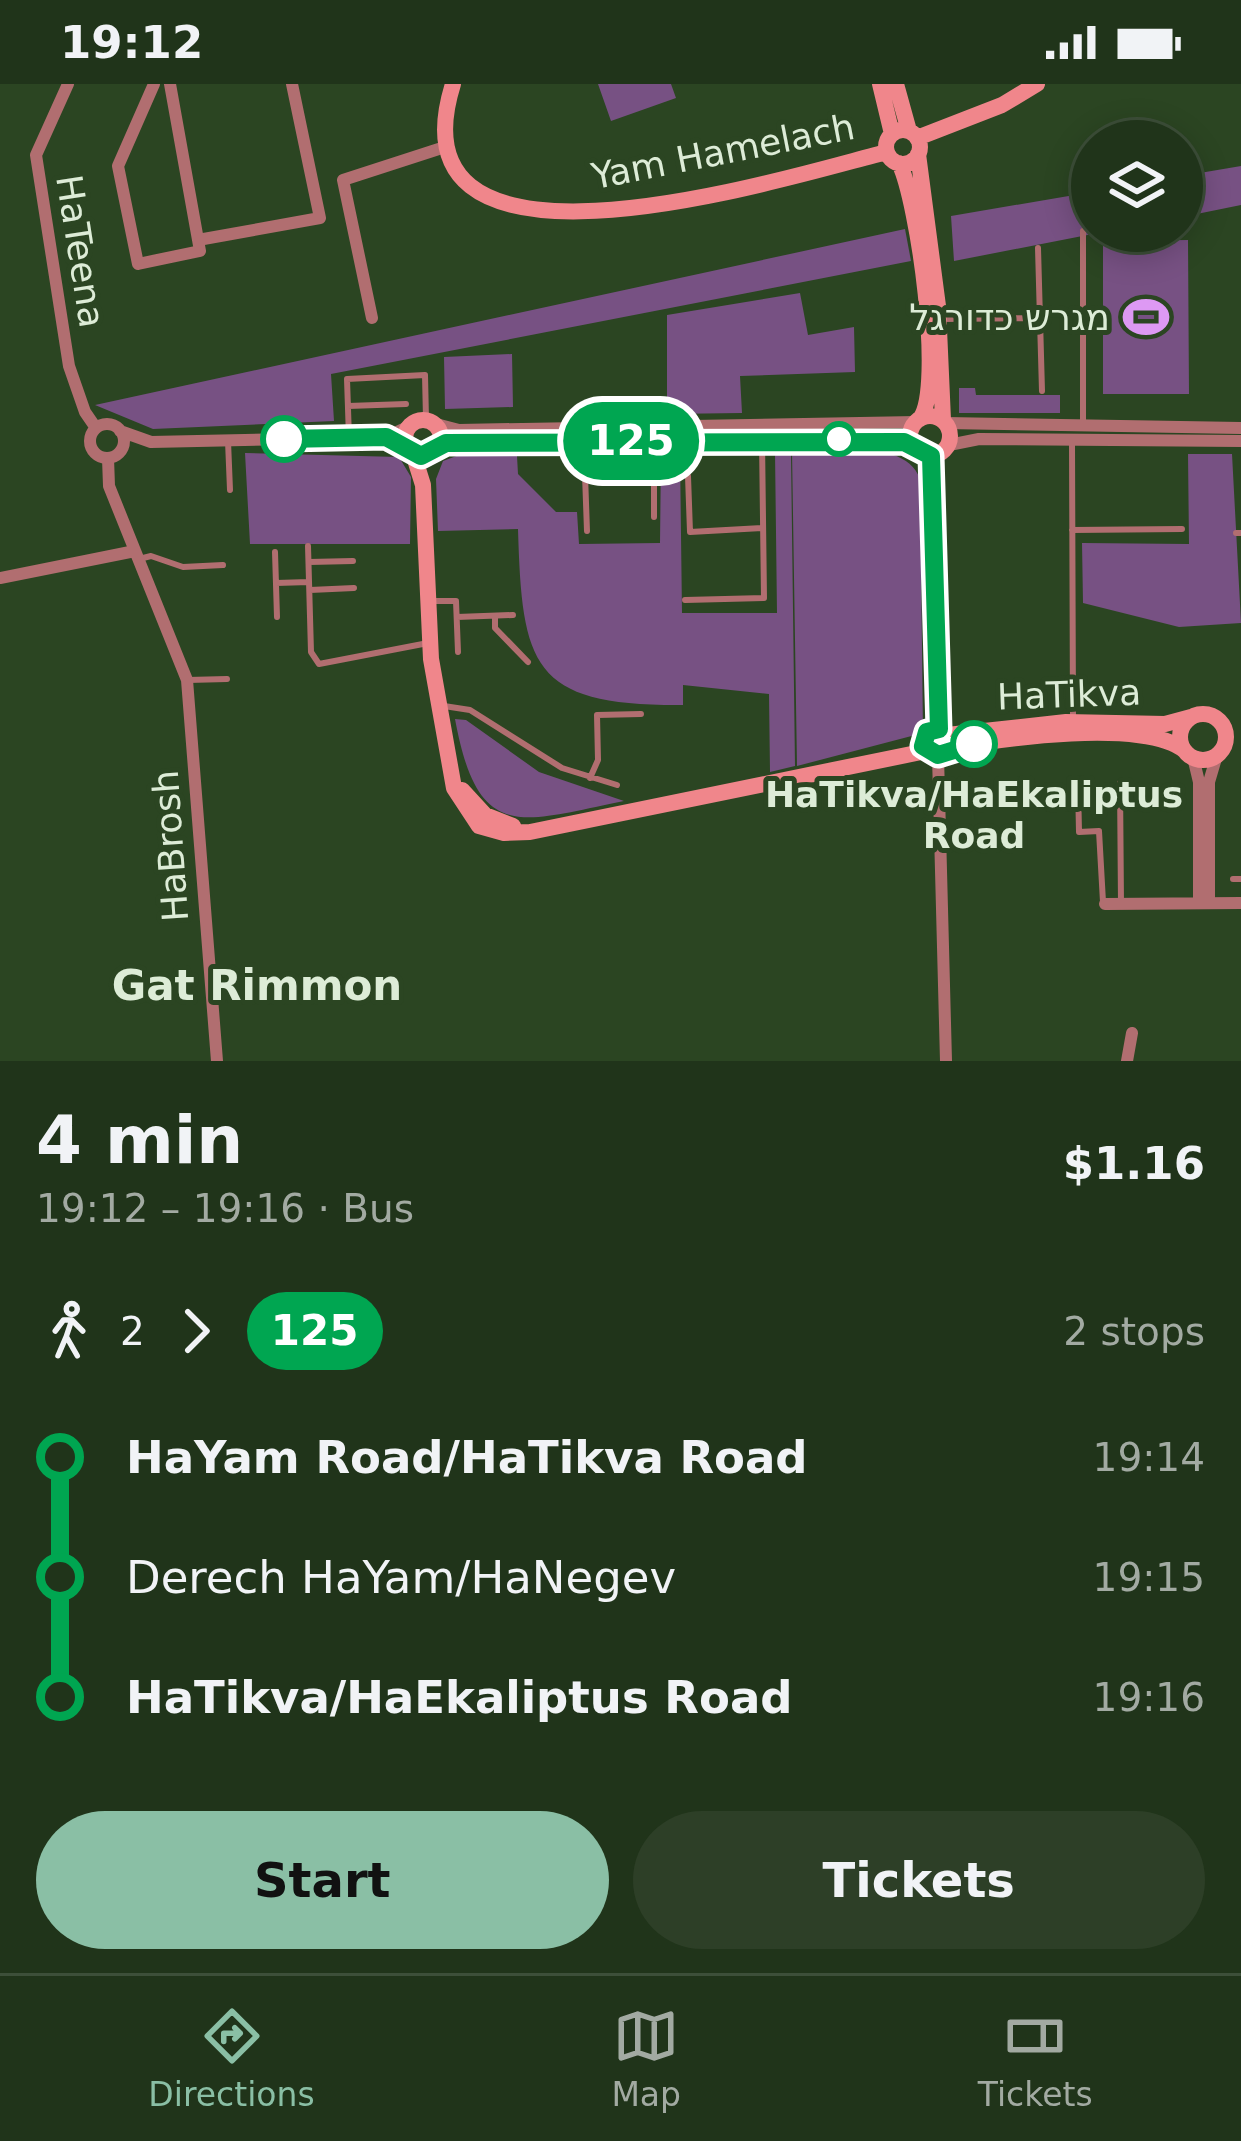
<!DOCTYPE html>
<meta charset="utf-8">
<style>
body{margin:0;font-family:"DejaVu Sans",Heebo,sans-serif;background:#2d3f27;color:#f1f3f6;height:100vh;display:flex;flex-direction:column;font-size:45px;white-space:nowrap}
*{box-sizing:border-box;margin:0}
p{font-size:39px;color:#a2aaa2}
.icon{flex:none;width:66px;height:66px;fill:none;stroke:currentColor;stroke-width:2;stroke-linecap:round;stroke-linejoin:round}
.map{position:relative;height:977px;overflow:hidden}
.sheet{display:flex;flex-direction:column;background:#20341a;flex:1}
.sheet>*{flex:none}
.badge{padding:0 24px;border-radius:39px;font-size:42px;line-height:78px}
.fabs{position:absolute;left:1071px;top:36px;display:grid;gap:24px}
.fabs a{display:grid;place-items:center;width:132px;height:132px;border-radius:50%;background:#20341a;box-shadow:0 6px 30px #0003,0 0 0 3px #3d4f39;font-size:60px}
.map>.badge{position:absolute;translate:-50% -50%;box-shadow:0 0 0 6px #fff}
.legs{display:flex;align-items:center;gap:18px;height:132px;padding:0 36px;font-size:39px}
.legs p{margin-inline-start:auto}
.headline{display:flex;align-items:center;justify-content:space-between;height:204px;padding:0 36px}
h1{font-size:66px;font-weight:700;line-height:90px}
.button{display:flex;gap:24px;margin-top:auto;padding:24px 36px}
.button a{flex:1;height:138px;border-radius:72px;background:#8abfa5;color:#111;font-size:48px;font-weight:700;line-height:138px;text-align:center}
.button a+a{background:#2d3f27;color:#f1f3f6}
ul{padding:0 36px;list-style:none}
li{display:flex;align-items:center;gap:42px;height:120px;font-size:45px}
li i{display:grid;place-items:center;width:18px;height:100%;margin:0 15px;background:currentColor}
li i::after{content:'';width:30px;height:30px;margin:-15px;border:9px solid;border-radius:50%;background:#20341a}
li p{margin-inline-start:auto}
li:first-child i{background:linear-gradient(#0000 50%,currentColor 0)}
li:last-child i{background:linear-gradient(currentColor 50%,#0000 0)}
.status{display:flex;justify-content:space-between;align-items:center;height:84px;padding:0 60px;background:#20341a;direction:ltr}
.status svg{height:33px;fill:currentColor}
.tabs{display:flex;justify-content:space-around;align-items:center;height:168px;border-top:3px solid #3d4f39;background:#20341a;font-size:33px;color:#a2aaa2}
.tabs a{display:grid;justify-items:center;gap:6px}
.tabs .selected{color:#8abfa5}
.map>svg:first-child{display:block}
.green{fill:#775183}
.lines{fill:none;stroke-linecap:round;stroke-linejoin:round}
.lane{stroke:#b16e70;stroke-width:6}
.street{stroke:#b16e70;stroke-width:12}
.secondary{stroke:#f0868b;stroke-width:16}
.line-1-casing{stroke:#fff;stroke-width:27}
.line-1{stroke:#00a651;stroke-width:18}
.stop-1-dot{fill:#fff;stroke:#00a651;stroke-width:6}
.labels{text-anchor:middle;stroke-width:10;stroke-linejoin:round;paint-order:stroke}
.street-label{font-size:36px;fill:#ddecd7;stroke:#2b4522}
.poi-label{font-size:36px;fill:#ddecd7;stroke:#2b4522;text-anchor:end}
.stop-label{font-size:36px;font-weight:bold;fill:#ddecd7;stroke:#2b4522}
.quarter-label{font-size:42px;font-weight:bold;fill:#ddecd7;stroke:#2b4522}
</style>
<div class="status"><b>19:12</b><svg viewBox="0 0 49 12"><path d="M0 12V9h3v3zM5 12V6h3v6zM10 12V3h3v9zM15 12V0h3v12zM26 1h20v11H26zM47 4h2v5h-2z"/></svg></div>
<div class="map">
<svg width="1241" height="977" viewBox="0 0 1241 977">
<rect width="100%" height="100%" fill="#2b4522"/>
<path class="green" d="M598 0H671L676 14 611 37Z
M1241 82V121L1182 133V92Z
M1092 108V147H1108L954 177 951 132Z
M905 145 911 177 331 290 334 337 153 345 95 321Z
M1188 156 1189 310H1103V157Z
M800 209 808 251 854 243 855 288 740 292 742 329 667 330V231Z
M512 270 513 323 445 325 444 273Z
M959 304H975L976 311H1060V329H959Z
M792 367C829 368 905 353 920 395L923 649 797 682Z
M775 368 791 369 795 682 770 688 769 610 683 601V621C532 622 522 583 518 445L438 447 436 395 443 377 462 370 517 372 518 390 556 428H577L579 460 660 459 661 370H680L682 529H777Z
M245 369 399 373 411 393 410 460H250Z
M1188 370H1232L1241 539 1179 543 1083 519 1082 459 1189 460Z
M455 635 466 636 539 688 624 717C520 738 478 760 455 635Z"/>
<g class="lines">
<path class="lane" d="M1083 147V339
M1038 164 1042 307
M941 235 1040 234
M348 322 406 320
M349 354 347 295 425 291 426 335
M228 357 230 406
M1072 359 1073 634
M584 362 587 447
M583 383 654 382V433
M688 392 690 448 762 444
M1072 446 1182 445
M1236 449H1241
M308 462 311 568 319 580 428 559
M275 468 277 533
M139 475 151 472 183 483 223 481
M309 478 353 477
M276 499 309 498
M310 506 354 504
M685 516 764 514 762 356
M430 517H456L458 568
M495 532V544L528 578
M457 533 513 531
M188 596 227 595
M444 622 470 626 562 684 617 701
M590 694 598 676 597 631 641 630
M1120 699 1121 820
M1078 700 1079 748 1099 747 1103 818
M1233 795H1241"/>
<path class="street" d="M68 0 36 71 69 282 85 328 96 344
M154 0 118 82 138 180 200 167 170 0
M198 156 320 134 292 0
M372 234 343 96 448 62
M946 339 1241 344
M436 340 459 346 916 338
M90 357a17 17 0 1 1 34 0a17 17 0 1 1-34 0Z
M120 347 151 358 386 353 408 343
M949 361 979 355 1241 357
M440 362 889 355 913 362
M108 374 109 402 187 596 217 977
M0 494 135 467
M938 672 946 977
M1193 673 1199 698V819
M1209 819V698L1217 671
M1105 820 1241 819
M1127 977 1132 949"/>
<path class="secondary" d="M453 0C383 223 797 90 887 68
M880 0 892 50
M896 0 909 47
M886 63a17 17 0 1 1 34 0a17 17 0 1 1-34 0Z
M917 54 1002 21 1037 0
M918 70 938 222 943 336
M899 79C918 117 944 303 920 335
M910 352a20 20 0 1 1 40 0a20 20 0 1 1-40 0Z
M405 354a18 18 0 1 1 36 0a18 18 0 1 1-36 0Z
M413 369 423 401 431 575 454 704 479 742 504 749 530 748 926 667
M931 372 939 645
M1180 653a23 23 0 1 1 46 0a23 23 0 1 1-46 0Z
M923 658a13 13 0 1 1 26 0a13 13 0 1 1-26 0Z
M947 651 1066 638 1165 640 1191 633
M948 665C997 654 1148 634 1185 667
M462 706 485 731 513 742"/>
</g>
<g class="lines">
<g class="line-1-casing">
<path id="line-1" d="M284 355 386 353 421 372 446 359 904 358 931 372 939 645 927 648 923 662 938 671 974 660"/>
</g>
<use href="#line-1" class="line-1"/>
</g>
<defs>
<g id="stadium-bare" transform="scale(3.6)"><path d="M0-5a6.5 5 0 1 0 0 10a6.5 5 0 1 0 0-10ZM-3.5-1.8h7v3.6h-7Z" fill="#dd99f3" stroke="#2b4522" stroke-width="2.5" paint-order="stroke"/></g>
</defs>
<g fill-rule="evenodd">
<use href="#stadium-bare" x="1146" y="233"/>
</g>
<g class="stop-1-dot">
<circle cx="284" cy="355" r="21"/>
<circle cx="839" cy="355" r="15"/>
<circle cx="974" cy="660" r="21"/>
</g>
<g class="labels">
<g class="street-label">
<text transform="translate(723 67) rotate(-11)" y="13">Yam Hamelach</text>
<text transform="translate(81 167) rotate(81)" y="13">HaTeena</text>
<text transform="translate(1069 610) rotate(-2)" y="13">HaTikva</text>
<text transform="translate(170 762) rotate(-94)" y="13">HaBrosh</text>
</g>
<g class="poi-label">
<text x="1110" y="246">מגרש כדורגל</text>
</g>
<g class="stop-label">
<text x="974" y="723">HaTikva/HaEkaliptus<tspan x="974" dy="41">Road</tspan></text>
</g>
<g class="quarter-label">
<text x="257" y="916">Gat Rimmon</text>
</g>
</g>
</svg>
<div class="fabs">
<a><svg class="icon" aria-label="layers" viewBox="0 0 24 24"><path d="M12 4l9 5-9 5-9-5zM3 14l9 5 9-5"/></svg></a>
</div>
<b class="badge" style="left:631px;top:357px;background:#00a651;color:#fff">125</b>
</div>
<section class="sheet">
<div class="headline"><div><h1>4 min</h1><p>19:12 – 19:16 · Bus</p></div><b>$1.16</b></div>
<div class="legs"><svg class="icon" aria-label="walk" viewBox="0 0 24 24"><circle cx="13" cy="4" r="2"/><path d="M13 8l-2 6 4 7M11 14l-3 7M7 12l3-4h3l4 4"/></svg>2<svg class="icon" aria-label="forward" viewBox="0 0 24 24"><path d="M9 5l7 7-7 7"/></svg><b class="badge" style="background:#00a651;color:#fff">125</b><p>2 stops</p></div>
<ul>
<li><i style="color:#00a651"></i><b>HaYam Road/HaTikva Road</b><p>19:14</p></li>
<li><i style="color:#00a651"></i><span>Derech HaYam/HaNegev</span><p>19:15</p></li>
<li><i style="color:#00a651"></i><b>HaTikva/HaEkaliptus Road</b><p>19:16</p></li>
</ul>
<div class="button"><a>Start</a><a>Tickets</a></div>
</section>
<nav class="tabs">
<a class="selected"><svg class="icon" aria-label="directions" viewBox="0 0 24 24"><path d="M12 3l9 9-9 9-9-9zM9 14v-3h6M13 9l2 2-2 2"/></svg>Directions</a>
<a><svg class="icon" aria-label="map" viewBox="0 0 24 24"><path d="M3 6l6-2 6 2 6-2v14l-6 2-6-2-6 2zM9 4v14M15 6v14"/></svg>Map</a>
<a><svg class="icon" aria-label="tickets" viewBox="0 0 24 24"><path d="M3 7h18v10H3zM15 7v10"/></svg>Tickets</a>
</nav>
